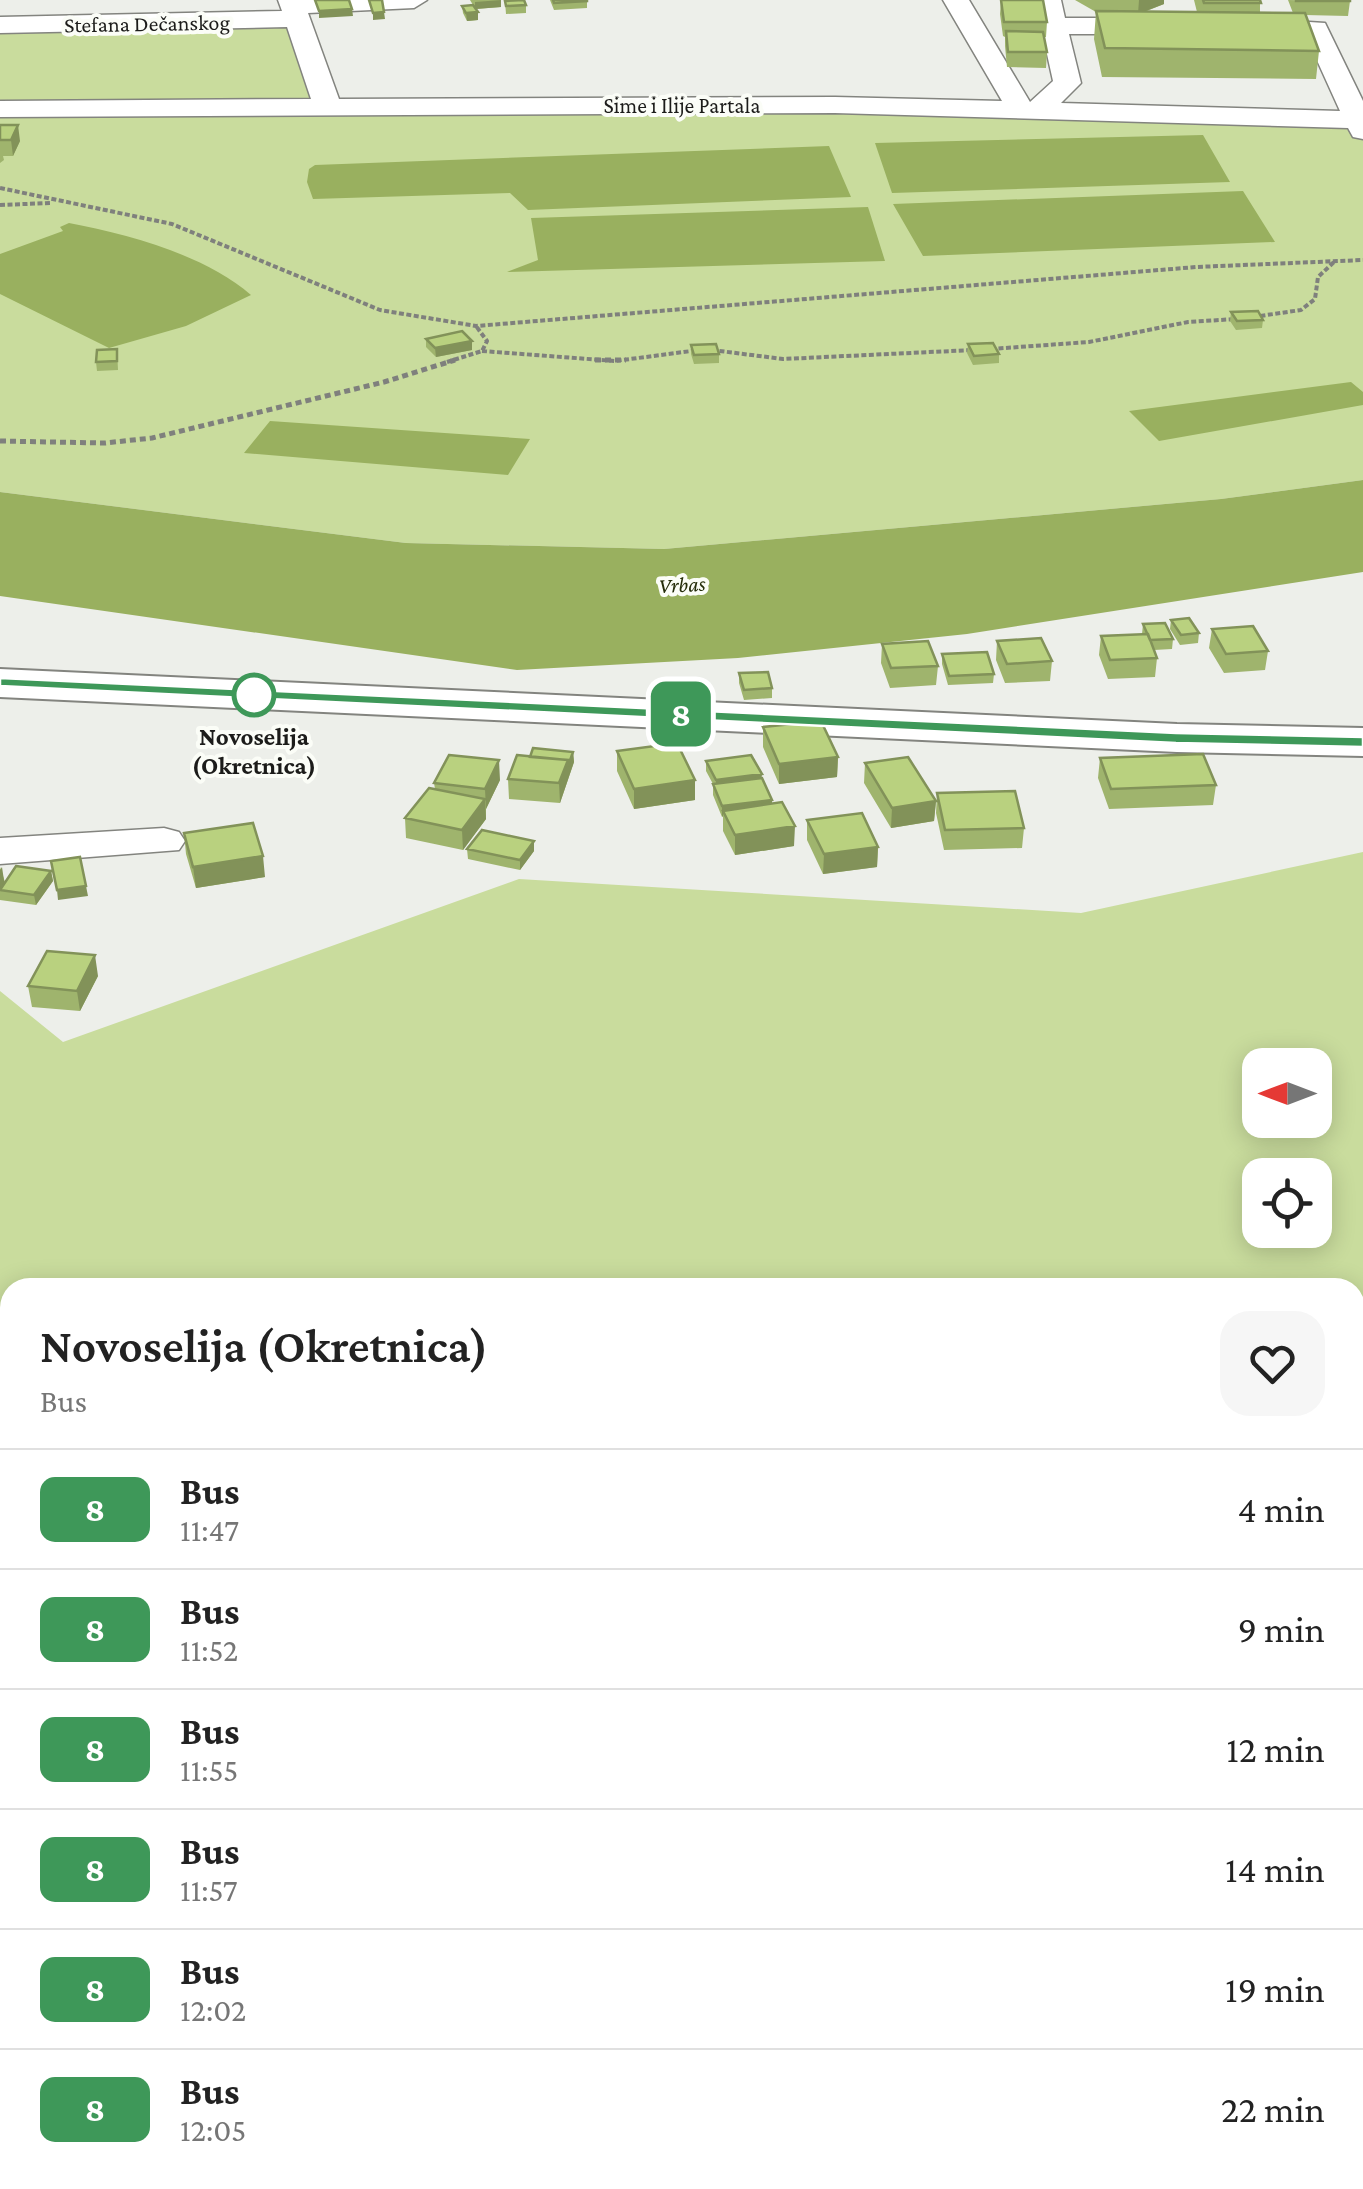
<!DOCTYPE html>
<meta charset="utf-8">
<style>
body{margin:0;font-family:"Crimson Pro",serif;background:#f6f6f6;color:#222;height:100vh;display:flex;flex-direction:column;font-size:38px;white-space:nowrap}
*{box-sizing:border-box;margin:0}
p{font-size:32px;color:#767676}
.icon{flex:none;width:55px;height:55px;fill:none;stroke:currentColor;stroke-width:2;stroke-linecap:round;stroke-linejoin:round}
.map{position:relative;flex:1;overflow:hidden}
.drawer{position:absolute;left:0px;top:1278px;width:1365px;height:912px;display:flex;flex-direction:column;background:#fff;border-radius:30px 30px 0 0;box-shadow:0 5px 25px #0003}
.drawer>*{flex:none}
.badge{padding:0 20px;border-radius:15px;font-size:35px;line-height:65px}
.needle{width:65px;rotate:270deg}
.buttons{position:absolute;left:1242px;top:1048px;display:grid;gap:20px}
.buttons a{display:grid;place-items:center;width:90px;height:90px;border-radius:20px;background:#fff;box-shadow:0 5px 25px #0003;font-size:50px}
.map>.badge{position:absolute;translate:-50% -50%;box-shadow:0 0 0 5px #fff}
.round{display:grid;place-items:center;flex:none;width:105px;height:105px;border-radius:30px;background:#f6f6f6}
.overview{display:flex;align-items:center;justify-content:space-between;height:170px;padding:0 40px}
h1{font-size:48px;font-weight:600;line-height:75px}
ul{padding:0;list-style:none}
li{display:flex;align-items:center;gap:30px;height:120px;padding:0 40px;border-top:2px solid #e0e0e0}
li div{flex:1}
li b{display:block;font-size:38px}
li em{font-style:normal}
li .badge{min-width:110px;font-weight:700;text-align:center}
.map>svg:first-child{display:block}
.green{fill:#c9dc9d;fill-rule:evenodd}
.water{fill:#99b05f}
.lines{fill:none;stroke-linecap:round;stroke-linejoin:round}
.minor-casing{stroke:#83847f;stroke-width:3}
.major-casing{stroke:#83847f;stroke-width:4}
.path-far1{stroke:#7f807d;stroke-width:4;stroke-dasharray:5 2.5;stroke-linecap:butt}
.path{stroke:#7f807d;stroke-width:5;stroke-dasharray:6 4;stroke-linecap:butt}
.minor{fill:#fff;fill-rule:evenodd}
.major{fill:#fff;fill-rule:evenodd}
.wall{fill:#9fb46d}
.shaded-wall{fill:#829259}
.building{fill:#b9d17f;stroke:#829259;stroke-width:2.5}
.line{fill:#3e9859;stroke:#fff;stroke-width:2.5}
.stop-dot{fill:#fff;stroke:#3e9859;stroke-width:5}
.labels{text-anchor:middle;stroke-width:8;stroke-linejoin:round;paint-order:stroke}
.far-street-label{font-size:22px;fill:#1c1c1a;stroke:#fbfdf7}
.far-water-label{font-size:22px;font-style:italic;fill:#252d0a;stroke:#fbfdf7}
.stop-label{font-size:25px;font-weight:bold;fill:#1c1c1a;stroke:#fbfdf7}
</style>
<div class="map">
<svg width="1363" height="2189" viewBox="0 0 1363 2189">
<rect width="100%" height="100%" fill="#edefea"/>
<path class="green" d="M296 22 327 105 1363 120V480L1221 499 664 549 406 543 0 492V30Z
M1363 852V1703L1355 1700V1288H10V2180H541L537 2189H0V991L63 1042 519 879 1081 913ZM1315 1065V1120H1260V1065ZM1315 1175V1230H1260V1175Z
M700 2180H907L918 2189H669Z"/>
<path class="water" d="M1203 135 1230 182 892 193 875 143Z
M829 146 851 197 528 210 510 193 313 199 307 182 309 169 315 165Z
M1243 191 1275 242 923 256 893 204Z
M868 207 885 261 507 272 538 260 531 218Z
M69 223C128 234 205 255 251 295L186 326 109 348 0 294V254L63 231 60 227Z
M1351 382 1363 392V405L1159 441 1129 411Z
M270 421 530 439 508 475 244 453Z
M1363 480V572L967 634 738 658 517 670 0 596V492L406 543 664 549 1221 499Z"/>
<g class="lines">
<g class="minor-casing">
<path id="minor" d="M278 0H427L414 8 308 13 339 99 835 97 1002 101 943 0H969L1030 102 1053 81 1035 0H1061L1065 18H1160L1173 26 1160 34H1069L1081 83 1061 103 1340 111 1306 36 1247 34 1234 26 1247 18 1325 23 1363 101V139L1353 137 1348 128 835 113 0 117V101L311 99 287 27 0 33V17L282 11Z
M164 828 179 832 185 841 179 850 0 864V838Z"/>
</g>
<g class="major-casing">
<path id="major" d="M0 669 1177 724 1363 728V756L1177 752 0 697Z"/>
</g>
<path class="path-far1" d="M0 188 172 224 380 310 476 326 1196 267 1363 260
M0 205 50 203
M1253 317 1301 310 1315 299 1318 277 1334 262
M991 349 1089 342 1188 322 1236 319
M712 350 783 359 973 350
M482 351 615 361 699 350
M447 362 482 351 487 341 476 326"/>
<path class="path" d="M595 360H626
M0 441 105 443 152 438 384 382 455 360"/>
<use href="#minor" class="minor"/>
<use href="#major" class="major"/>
</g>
<path class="wall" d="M470 0H501V7L476 9 478 20 467 21 463 13 462 6 473 5Z
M550 0H587V8L554 10Z
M1001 0 1047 22 1046 37H1044L1047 52 1046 68 1007 67 1005 46V37L1003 36 1000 14Z
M1075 0H1164V4L1144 12H1197L1194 0H1260V13H1293L1288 0 1350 1 1348 16 1305 15 1319 51 1316 79 1102 77 1094 39 1096 12Z
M505 1 526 5V13L506 14Z
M0 125 20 141 13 156H3L4 160 0 163Z
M1231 312 1263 320 1262 328 1236 330 1230 321Z
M426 339 472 341V350L436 357 426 347Z
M691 345 719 354V363L694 364 691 354Z
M968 345 999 354V363L973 365 967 353Z
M117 349 118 370 97 371 96 362Z
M1171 620 1199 633 1198 643 1180 645 1170 629Z
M1143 624 1173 639 1172 649 1154 650 1157 658 1155 677 1108 679 1099 655 1101 636 1142 634Z
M1212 629 1268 651 1265 670 1224 673 1209 648Z
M997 641 1052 661 1050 681 1005 683 996 660Z
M882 644 938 666 936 685 890 688 881 663Z
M942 654 994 674 993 683 948 685 942 664Z
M739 673 772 688V698L744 700 739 683Z
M763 727 838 757 837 777 779 784 763 747Z
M617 751 695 800 634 809 617 771Z
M573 752 574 762 560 803 509 799 508 779 530 757Z
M1100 758 1216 785 1213 805 1109 809 1098 778Z
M706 761 762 779 772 800V804L794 846 735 855 723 831V816L722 817 713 795V784L706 771Z
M865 763 936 801 934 821 891 828 864 783Z
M500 780 486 809V819L463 850 406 838 405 818 435 789 434 783Z
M937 793 1024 828 1022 848 944 850 936 813Z
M807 820 878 847 877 867 823 874 807 840Z
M184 833 265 877 196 888 186 854Z
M534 841V851L520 870 468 859 467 849Z
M0 867 5 882 51 871 53 881 36 905 0 900Z
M98 976 80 1011 32 1007 28 986Z"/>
<path class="shaded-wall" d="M501 0V7L475 9V2Z
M1139 0H1164V4L1138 14Z
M352 9 353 16 319 18V11Z
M384 12 385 19 373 20V13Z
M478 12V20L467 21 466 13Z
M18 125 20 141 13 156 11 140Z
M472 341V350L436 357 435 348Z
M573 752 574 762 560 803 559 783 568 760Z
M838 757 837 777 779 784V764Z
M499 760 500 780 486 809 485 789Z
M762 774 761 784 716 790V780Z
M695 780V800L634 809V789Z
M485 799 486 819 463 850 462 830Z
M772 800V810L723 811V816L722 817V806Z
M936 801 934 821 891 828 892 808Z
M795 826 794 846 735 855V835Z
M534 841V851L520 870V860Z
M878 847 877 867 823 874 824 854Z
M263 856 265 877 196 888 193 867Z
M2 867 5 887 0 890V870Z
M51 871 53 881 36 905 34 895Z
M86 886 88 896 58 900 57 890Z
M95 955 98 976 80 1011 77 991Z"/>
<path class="building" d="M315 0H349L352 9 319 11Z
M369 0H382L384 12 373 13Z
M524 0 526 5 506 6 505 1Z
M553 0H587V1L554 3Z
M1001 0H1043L1047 22H1004Z
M1203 0H1260L1261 3H1204Z
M1296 0H1350V1H1296Z
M473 5 478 12 466 13 462 6Z
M1096 11 1305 13 1319 51 1105 48Z
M1006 31 1043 32 1047 52H1008Z
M0 125H18L11 140H0Z
M1258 311 1263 320 1237 321 1231 312Z
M462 331 472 341 435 348 426 339Z
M993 343 999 354 974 356 968 344Z
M716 344 719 354 694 355 691 345Z
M117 349V361L96 362 97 350Z
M1189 618 1199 633 1181 635 1171 620Z
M1165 623 1173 639 1150 640 1143 624Z
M1253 626 1268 651 1226 654 1212 629Z
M1148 634 1157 658 1110 660 1101 636Z
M1041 638 1052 661 1007 664 997 641Z
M928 641 938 666 891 668 882 644Z
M987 652 994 674 949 676 942 654Z
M768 672 772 688 744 690 739 673Z
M821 721 838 757 779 764 763 727Z
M677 743 695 780 634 789 617 751Z
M533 748 573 752 568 766V760L530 757Z
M1203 754 1216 785 1111 789 1100 758Z
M449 755 499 760 485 789 434 783Z
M517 755 568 760 559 783 508 779Z
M751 755 762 774 716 780 706 761Z
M908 757 936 801 892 808 865 763Z
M762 778 772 800 722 806 713 784Z
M429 788 485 799 462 830 405 818Z
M1015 791 1024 828 945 830 937 793Z
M782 802 795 826 735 835 723 811Z
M862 813 878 847 824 854 807 820Z
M253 823 263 856 193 867 184 833Z
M482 830 534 841 520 860 467 849Z
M80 857 86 886 57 890 51 861Z
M16 866 51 871 34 895 0 890Z
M47 951 95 955 77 991 28 986Z
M1165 2180H1170L1226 2189H1165Z"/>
<path class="line" d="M0 678 1176 733 1363 737V747L1176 743 0 686Z"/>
<circle class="stop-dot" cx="254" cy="695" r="20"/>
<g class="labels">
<g class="far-street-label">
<text transform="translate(147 23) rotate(-1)" y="8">Stefana Dečanskog</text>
<text x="682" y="113">Sime i Ilije Partala</text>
</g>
<g class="far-water-label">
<text transform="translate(682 584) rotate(-3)" y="8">Vrbas</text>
</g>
<g class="stop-label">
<text x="254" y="745">Novoselija<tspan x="254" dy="29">(Okretnica)</tspan></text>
</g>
</g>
</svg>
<div class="buttons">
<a><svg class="needle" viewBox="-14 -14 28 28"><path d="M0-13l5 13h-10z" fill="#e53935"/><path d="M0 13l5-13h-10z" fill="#767676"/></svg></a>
<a><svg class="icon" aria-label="locate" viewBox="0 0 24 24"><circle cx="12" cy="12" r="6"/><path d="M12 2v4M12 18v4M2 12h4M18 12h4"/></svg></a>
</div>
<b class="badge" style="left:681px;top:714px;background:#3e9859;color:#fff">8</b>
<section class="drawer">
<div class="overview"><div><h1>Novoselija (Okretnica)</h1><p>Bus</p></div><a class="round"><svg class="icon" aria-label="heart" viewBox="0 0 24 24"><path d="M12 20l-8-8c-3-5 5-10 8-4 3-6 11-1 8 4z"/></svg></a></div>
<ul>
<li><span class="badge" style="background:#3e9859;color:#fff">8</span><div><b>Bus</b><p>11:47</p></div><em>4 min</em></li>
<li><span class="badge" style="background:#3e9859;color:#fff">8</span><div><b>Bus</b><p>11:52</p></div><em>9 min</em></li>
<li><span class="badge" style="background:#3e9859;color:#fff">8</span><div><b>Bus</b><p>11:55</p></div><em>12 min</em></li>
<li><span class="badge" style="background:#3e9859;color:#fff">8</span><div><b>Bus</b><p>11:57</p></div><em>14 min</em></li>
<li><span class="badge" style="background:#3e9859;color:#fff">8</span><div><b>Bus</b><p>12:02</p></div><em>19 min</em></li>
<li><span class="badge" style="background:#3e9859;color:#fff">8</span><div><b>Bus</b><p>12:05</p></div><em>22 min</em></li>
</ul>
</section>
</div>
